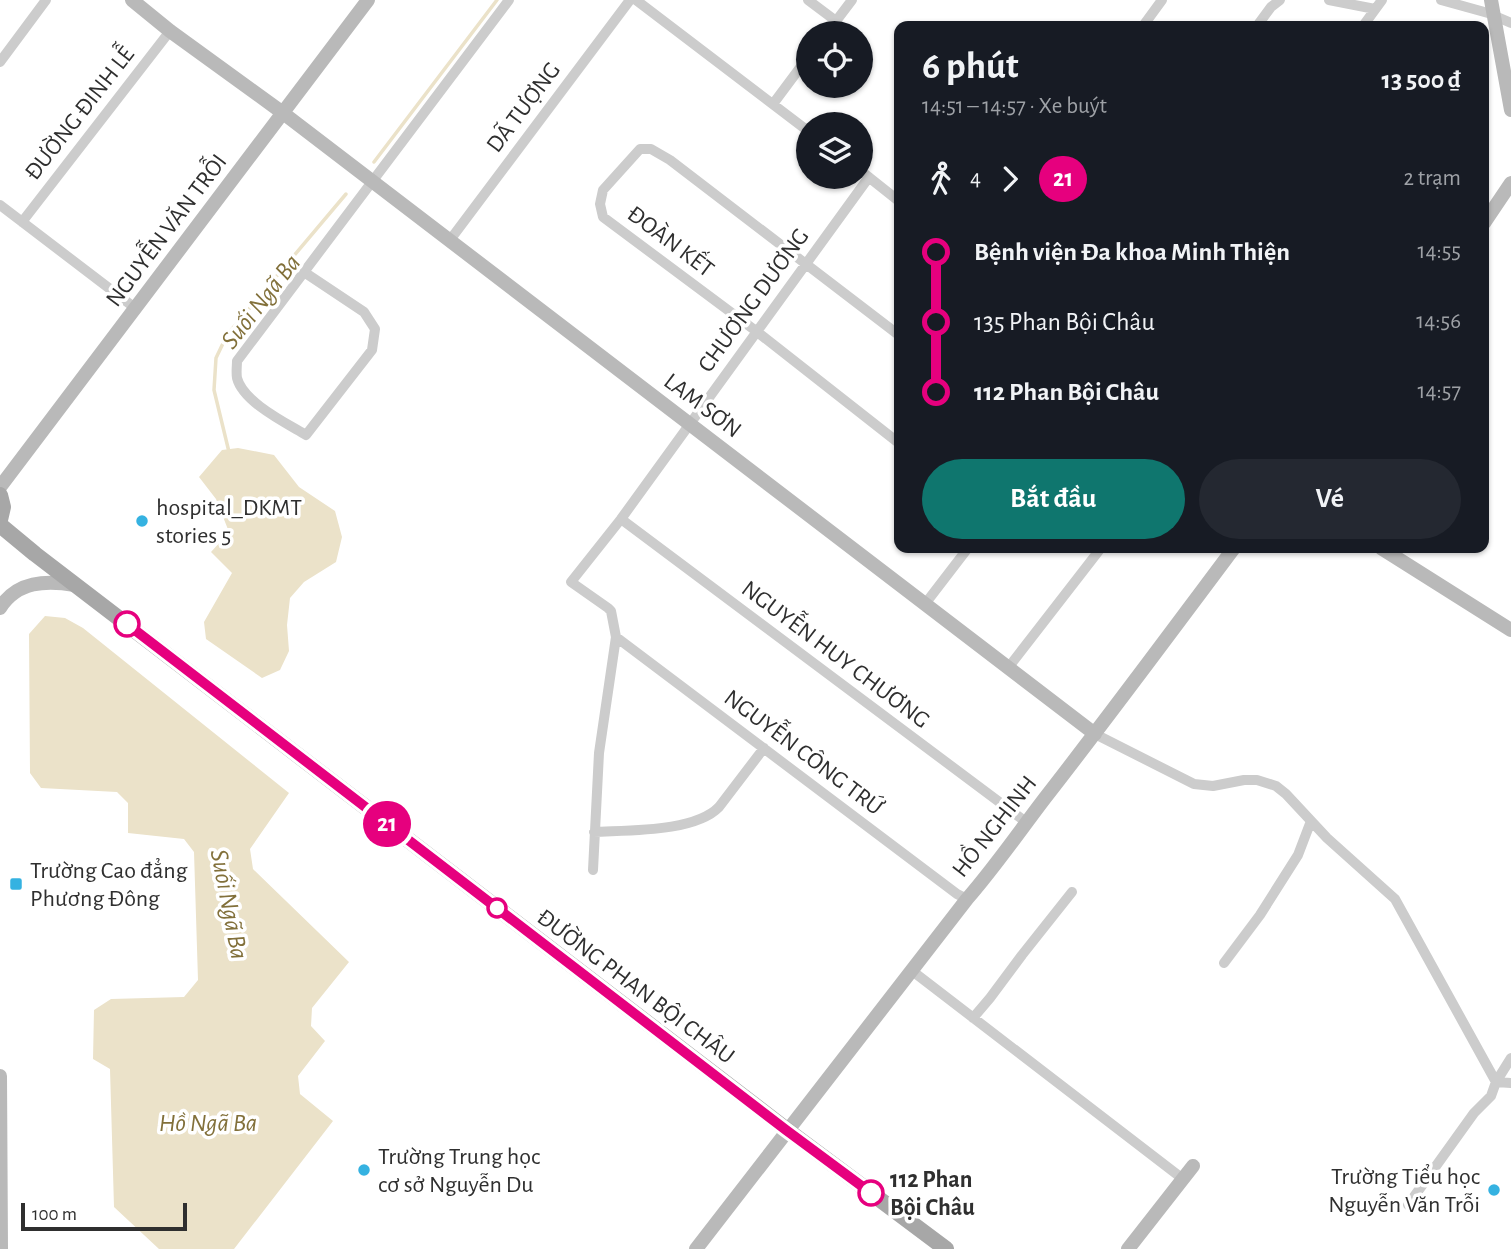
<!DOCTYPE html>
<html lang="vi">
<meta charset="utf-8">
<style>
body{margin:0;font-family:"Alegreya Sans",sans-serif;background:#242831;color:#f1f3f6;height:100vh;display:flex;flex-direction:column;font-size:26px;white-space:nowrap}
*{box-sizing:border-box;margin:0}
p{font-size:23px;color:#9ea1a6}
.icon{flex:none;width:38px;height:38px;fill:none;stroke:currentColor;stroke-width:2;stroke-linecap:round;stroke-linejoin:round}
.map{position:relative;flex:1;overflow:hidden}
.panel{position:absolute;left:894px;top:21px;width:595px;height:532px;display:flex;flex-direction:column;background:#171b24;border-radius:14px;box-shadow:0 2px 5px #0004}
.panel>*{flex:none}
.badge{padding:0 14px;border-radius:23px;font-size:24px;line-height:46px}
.buttons{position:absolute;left:796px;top:21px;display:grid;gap:14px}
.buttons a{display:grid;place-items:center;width:77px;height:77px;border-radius:50%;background:#171b24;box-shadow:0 2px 5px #0004;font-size:35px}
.scale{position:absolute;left:21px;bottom:18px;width:166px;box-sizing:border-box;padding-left:7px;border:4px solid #2f2f2f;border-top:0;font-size:19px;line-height:24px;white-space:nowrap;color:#2f2f2f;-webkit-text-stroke:5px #fff;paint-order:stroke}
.map>.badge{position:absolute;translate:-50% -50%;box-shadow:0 0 0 4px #fff}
.legs{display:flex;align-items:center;gap:10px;height:77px;padding:0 28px;font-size:23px}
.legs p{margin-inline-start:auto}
.summary{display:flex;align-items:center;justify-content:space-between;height:119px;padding:0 28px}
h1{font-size:38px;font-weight:600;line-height:52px}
.action{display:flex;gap:14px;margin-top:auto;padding:14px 28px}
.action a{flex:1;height:80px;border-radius:42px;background:#0f766e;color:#fff;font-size:28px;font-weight:600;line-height:80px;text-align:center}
.action a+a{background:#242831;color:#f1f3f6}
ul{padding:0 28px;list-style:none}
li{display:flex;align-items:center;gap:24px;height:70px;font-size:26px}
li i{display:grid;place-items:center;width:10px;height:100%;margin:0 9px;background:currentColor}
li i::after{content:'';width:18px;height:18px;margin:-9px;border:5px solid;border-radius:50%;background:#171b24}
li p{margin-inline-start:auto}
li:first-child i{background:linear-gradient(#0000 50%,currentColor 0)}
li:last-child i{background:linear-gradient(currentColor 50%,#0000 0)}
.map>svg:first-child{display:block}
.water{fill:#ebe2c9}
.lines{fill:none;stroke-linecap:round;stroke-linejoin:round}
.stream{stroke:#ebe2c9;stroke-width:3.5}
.street{stroke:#ccc;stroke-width:10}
.secondary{stroke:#b9b9b9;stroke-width:14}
.primary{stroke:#a7a7a7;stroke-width:16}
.line-1-casing{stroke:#fff;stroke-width:16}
.line-1{stroke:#e6007e;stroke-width:10}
.poi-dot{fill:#35b2e1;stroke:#fff;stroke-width:2.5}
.stop-1-dot{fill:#fff;stroke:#e6007e;stroke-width:3.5}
.labels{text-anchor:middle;stroke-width:7;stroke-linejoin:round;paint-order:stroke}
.street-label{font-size:24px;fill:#2f2f2f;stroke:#fff}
.poi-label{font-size:24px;fill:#2f2f2f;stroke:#fff;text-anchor:start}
.stop-label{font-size:24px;font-weight:bold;fill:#2f2f2f;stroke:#fff;text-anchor:start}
.water-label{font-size:26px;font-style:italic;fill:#82703a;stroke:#fff}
</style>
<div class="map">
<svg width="1511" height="1249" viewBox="0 0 1511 1249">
<rect width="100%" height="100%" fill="#fff"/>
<path class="water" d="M238 448 274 455 299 487 335 511 342 537 336 562 304 582 290 598 287 625 289 651 280 670 262 678 206 639 204 622 232 573 211 552 229 532 216 499 199 477 222 450Z
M45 616 65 618 83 628 289 793 250 849 253 869 349 962 312 1008 311 1026 325 1041 298 1076 300 1094 333 1121 234 1249H159L114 1207 110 1069 93 1059 94 1010 111 999 184 997 198 980 194 852 184 839 128 833V803L117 792 41 788 30 773 29 634Z"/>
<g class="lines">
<path class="stream" d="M374 162 497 0
M229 452 214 390 216 358 227 335 346 194"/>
<path class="street" d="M636 0 808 131
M808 0 836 21
M1329 0 1375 9
M1441 0 1488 13 1511 23
M1143 26 1162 0
M1257 26 1271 7 1280 0
M1363 26 1382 0
M827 33 852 0
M0 62 46 0
M773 104 808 57
M861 171 900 202
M0 205 135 308
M22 222 170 31
M450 240 630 0
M304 272 364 312 375 329 372 350 306 435C286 423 243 402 237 378 236 372 237 366 237 361L509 0
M900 336 670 160 651 149H640L603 190 600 204 603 217 756 331 900 444
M621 519 1026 822
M925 604 968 548
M616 637 957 894 967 899
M1008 668 1101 548
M1095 734 1194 784 1213 786 1244 780H1257L1276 786 1286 794 1327 838 1395 899 1496 1082 1511 1058
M594 832C629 830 695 832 719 807L764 748
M593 870 599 753 616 637 611 611 608 608 571 582 621 519 869 177
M1224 963 1260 915 1298 855 1311 821
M911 970 1183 1179
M973 1018 990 998 1022 955 1072 892
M1408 1205 1474 1113 1491 1096 1496 1082 1511 1083"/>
<path class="secondary" d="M132 0 170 31 283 113 1095 734
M1491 0 1511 110
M1484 223 1511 183
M0 487 368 0
M1381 548 1511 630
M0 608C17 581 46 580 75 585
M0 1076 1 1249
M696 1249 967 899C995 867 1019 832 1045 798 1109 716 1171 632 1234 548
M1128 1249 1193 1166"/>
<path class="primary" d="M0 495 3 507 0 520
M0 525 35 554 787 1130 946 1249"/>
</g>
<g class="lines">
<g class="line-1-casing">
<path id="line-1" d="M127 624 786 1130 871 1193"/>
</g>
<use href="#line-1" class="line-1"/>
</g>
<g class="poi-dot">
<circle cx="142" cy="521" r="7"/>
<rect x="9" y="877" width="14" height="14" rx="3.5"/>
<circle cx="364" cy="1170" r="7"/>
<circle cx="1494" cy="1190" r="7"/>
</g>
<g class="stop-1-dot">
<circle cx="127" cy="624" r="12"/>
<circle cx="497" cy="908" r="9"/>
<circle cx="871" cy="1193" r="12"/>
</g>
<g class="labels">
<g class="street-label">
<text transform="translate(523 107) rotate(-53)" y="8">DÃ TƯỢNG</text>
<text transform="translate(79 113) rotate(-52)" y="8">ĐƯỜNG ĐINH LỄ</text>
<text transform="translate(166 230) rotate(-53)" y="8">NGUYỄN VĂN TRỖI</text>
<text transform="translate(671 241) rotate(37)" y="8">ĐOÀN KẾT</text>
<text transform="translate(753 300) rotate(-54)" y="8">CHƯƠNG DƯƠNG</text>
<text transform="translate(703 405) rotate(37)" y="8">LAM SƠN</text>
<text transform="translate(836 654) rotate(37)" y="8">NGUYỄN HUY CHƯƠNG</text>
<text transform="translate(804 752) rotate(37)" y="8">NGUYỄN CÔNG TRỨ</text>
<text transform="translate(994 826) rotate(-52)" y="8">HỒ NGHINH</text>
<text transform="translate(636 986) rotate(37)" y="8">ĐƯỜNG PHAN BỘI CHÂU</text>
</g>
<g class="poi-label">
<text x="156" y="515">hospital_DKMT<tspan x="156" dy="28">stories 5</tspan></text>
<text x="30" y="878">Trường Cao đẳng<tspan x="30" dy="28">Phương Đông</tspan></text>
<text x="378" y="1164">Trường Trung học<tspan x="378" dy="28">cơ sở Nguyễn Du</tspan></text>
<text x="1480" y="1184" text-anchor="end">Trường Tiểu học<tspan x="1480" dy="28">Nguyễn Văn Trỗi</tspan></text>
</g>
<g class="stop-label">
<text x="890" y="1187">112 Phan<tspan x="890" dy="28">Bội Châu</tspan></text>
</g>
<g class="water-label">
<text transform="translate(260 301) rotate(-52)" y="9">Suối Ngã Ba</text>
<text transform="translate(230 904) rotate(79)" y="9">Suối Ngã Ba</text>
<text x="208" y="1131">Hồ Ngã Ba</text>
</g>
</g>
</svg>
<div class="buttons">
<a><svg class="icon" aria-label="locate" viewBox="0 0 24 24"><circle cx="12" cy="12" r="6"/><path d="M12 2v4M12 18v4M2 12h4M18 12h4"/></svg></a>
<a><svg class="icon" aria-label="layers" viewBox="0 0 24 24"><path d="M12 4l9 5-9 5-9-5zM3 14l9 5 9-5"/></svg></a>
</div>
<div class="scale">100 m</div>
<b class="badge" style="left:387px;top:824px;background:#e6007e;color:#fff">21</b>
<section class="panel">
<div class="summary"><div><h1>6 phút</h1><p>14:51 – 14:57 · Xe buýt</p></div><b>13 500 ₫</b></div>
<div class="legs"><svg class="icon" aria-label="walk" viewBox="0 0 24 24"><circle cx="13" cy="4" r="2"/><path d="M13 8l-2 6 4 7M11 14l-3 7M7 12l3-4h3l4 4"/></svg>4<svg class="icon" aria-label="forward" viewBox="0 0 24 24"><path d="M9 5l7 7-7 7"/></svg><b class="badge" style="background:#e6007e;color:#fff">21</b><p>2 trạm</p></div>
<ul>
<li><i style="color:#e6007e"></i><b>Bệnh viện Đa khoa Minh Thiện</b><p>14:55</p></li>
<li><i style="color:#e6007e"></i><span>135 Phan Bội Châu</span><p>14:56</p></li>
<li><i style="color:#e6007e"></i><b>112 Phan Bội Châu</b><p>14:57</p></li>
</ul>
<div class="action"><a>Bắt đầu</a><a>Vé</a></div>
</section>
</div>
